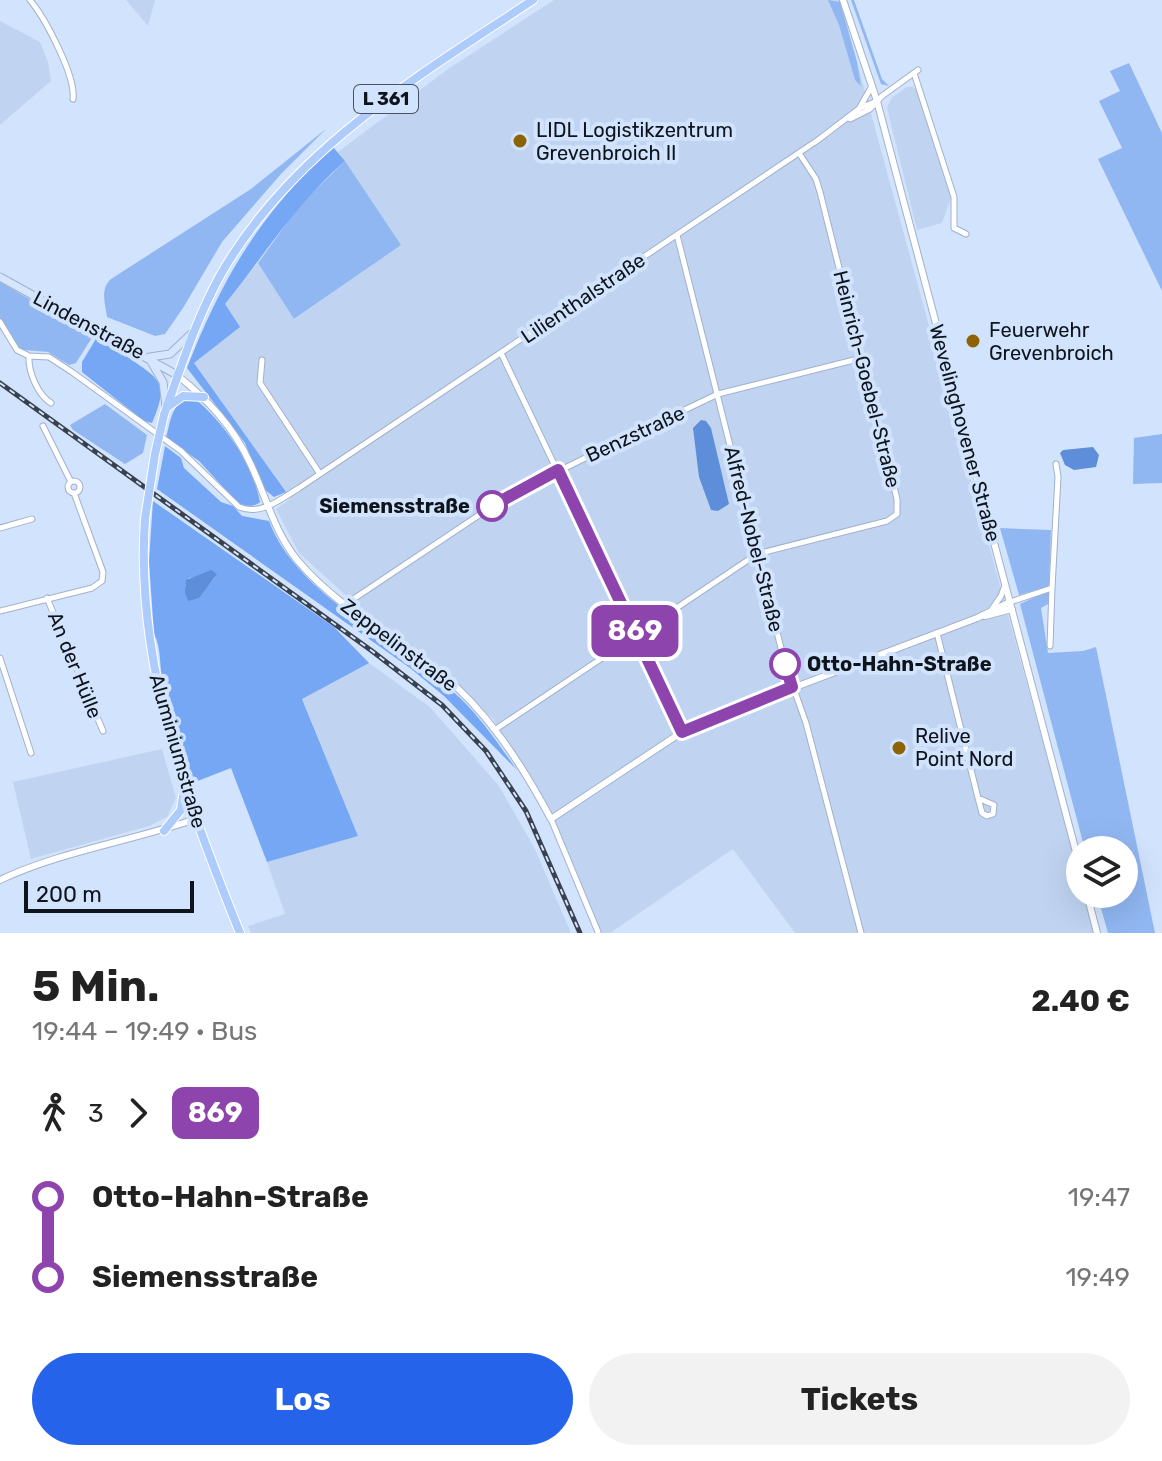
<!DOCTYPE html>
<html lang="de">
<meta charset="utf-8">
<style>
body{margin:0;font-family:Rubik,sans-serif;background:#f2f2f2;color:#222;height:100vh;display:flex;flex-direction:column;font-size:30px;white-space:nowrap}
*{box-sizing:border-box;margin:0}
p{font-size:26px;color:#767676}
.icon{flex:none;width:44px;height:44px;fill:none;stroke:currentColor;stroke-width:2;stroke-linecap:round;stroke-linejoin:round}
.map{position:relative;height:933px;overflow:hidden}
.sheet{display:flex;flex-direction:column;background:#fff;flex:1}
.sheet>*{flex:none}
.badge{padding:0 16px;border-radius:12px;font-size:28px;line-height:52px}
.tools{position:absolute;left:1066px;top:836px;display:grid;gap:16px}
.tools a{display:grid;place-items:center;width:72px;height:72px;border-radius:50%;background:#fff;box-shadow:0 8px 32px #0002;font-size:40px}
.scale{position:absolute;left:24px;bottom:20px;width:170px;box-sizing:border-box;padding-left:8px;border:4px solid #0e141c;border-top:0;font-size:22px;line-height:28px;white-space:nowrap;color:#0e141c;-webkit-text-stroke:6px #d2e3fd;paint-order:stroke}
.map>.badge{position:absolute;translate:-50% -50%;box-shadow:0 0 0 4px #fff}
.legs{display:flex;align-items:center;gap:12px;height:88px;padding:0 32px;font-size:26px}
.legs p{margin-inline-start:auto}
.headline{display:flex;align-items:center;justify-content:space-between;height:136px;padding:0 32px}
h1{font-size:44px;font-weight:700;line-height:60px}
.cta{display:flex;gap:16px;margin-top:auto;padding:16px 32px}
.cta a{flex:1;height:92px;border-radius:48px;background:#2563eb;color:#fff;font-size:32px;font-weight:700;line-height:92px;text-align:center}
.cta a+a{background:#f2f2f2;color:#222}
ul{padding:0 32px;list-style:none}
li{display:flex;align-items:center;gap:28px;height:80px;font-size:30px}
li i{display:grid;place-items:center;width:12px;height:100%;margin:0 10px;background:currentColor}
li i::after{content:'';width:20px;height:20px;margin:-10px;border:6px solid;border-radius:50%;background:#fff}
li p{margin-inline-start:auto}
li:first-child i{background:linear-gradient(#0000 50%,currentColor 0)}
li:last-child i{background:linear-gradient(currentColor 50%,#0000 0)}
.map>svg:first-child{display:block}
.built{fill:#c0d4f2}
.green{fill:#91b7f2}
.forest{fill:#75a7f4;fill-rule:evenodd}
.water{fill:#5e8ed9}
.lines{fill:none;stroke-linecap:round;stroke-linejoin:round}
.minor-casing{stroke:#a1b1ca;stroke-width:7}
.tertiary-casing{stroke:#a1b1ca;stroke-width:8}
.secondary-casing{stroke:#a1b1ca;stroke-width:9}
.primary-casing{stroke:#fff;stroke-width:10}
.minor{stroke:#fff;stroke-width:5}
.tertiary{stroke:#fff;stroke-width:6}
.secondary{stroke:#d6e6fe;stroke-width:7}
.primary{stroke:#adccfc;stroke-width:8}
.rail-casing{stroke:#38414d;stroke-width:5}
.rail{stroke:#d2e3fd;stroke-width:2;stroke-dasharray:6;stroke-linecap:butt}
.primary-bridge-casing{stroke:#fff;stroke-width:10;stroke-linecap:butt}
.primary-bridge{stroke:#adccfc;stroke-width:8}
.line-1-casing{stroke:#fff;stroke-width:18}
.line-1{stroke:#8e44ad;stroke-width:12}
.poi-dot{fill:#8d6306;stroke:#d2e3fd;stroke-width:3}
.stop-1-dot{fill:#fff;stroke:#8e44ad;stroke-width:4}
.labels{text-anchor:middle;stroke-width:8;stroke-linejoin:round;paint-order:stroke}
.shield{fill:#d2e3fd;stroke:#495260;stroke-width:2}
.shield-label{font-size:18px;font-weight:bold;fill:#0e141c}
.poi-label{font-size:20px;fill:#0e141c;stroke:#d2e3fd;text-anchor:start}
.street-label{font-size:20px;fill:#0e141c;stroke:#d2e3fd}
.stop-label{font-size:20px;font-weight:bold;fill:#0e141c;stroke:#d2e3fd;text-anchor:end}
</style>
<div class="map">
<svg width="1162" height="933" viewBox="0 0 1162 933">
<rect width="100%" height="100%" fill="#d2e3fd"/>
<path class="built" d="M126 0H155L148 26Z
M554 0H840L1080 878V894H1084L1095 933H795L733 849 610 933H600L544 798 493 719 448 675 371 618 299 553 276 509 290 499 194 363 239 327 224 304 258 263 295 319 400 245 338 152 448 69Z
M0 21 40 42 48 62 51 81 0 125Z
M907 87H913L920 93 951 198 942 223 917 230 887 108 892 97Z
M369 663 430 707 499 786 534 847 571 933H251L248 926 285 914 267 862 358 836 302 698Z
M162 749 176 798 167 817 149 826 31 859 13 782Z"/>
<path class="green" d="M828 0 840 2 857 62 861 86 855 80 839 25Z
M851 0H854L882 79 889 86 881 84Z
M1129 63 1162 133V291L1098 159 1122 148 1099 101 1120 91 1110 71Z
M326 129 281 174 222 242 183 308 165 334 155 336 107 317C105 303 100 289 111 279L251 189Z
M345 161 401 245 294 319 258 263 300 205Z
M0 282 93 336 76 363 69 365 48 352 24 350 18 347 0 320Z
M105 404 147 435 143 453 125 464 73 430 70 425Z
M1162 434V483L1133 484 1134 438Z
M1000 528 1051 530 1049 586 1019 595Z
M1046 592 1049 593 1050 603 1041 608 1048 653 1083 651 1096 647 1155 933H1108L1097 894H1124V850H1085L1020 604Z"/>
<path class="forest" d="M333 147 345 161C295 205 266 253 225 304L240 327 194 363 286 492 274 497 264 489 245 443 187 368C222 278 261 212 333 147Z
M97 337C108 344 118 351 129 358 161 380 169 383 152 423L144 421 82 372V362Z
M185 399 196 400 201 404C229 430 252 464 260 502 253 508 246 506 238 503L199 461 166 438C170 423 171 407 185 399Z
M165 446 181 458 184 468 221 502 233 506 242 516 269 521C297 597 403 642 460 698 482 719 499 745 517 770L444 696 410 668 157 489Z
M153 501 334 627 369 663 302 699 358 836 267 862 231 768 195 782 190 781C179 749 170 717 163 683 159 667 162 649 154 634L149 561ZM198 577H215L203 591 185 586 189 578Z"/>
<path class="water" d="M701 420 706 421 711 428 729 504 718 511 711 510 699 477 693 428Z
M1093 447 1099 455 1096 467 1074 470 1065 465 1060 453 1063 450Z
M211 570 217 574 199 598 188 601 185 592 186 580Z"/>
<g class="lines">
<g class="minor-casing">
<path id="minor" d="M30 0C45 18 76 76 73 99
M914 73 954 197V228L966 234
M860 107 872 86
M850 119 870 109 882 96 918 70
M677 235 785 664 806 723 861 933
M0 322 17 350 29 356C28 372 38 395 51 403
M501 353 682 732
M29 356 49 357 72 372 181 451 239 507C261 516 281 499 299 488L818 140 860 108 877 101
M262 360 260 383 320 474
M43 426 71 482
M68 487a6 6 0 1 1 12 0a6 6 0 1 1-12 0Z
M0 528 32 519
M47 598 103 731
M1010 602 1052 588 1058 477 1056 464
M346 604 506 497 632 435 718 394 862 358
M992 609 1001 596 1005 585
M0 611 92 588 102 581 103 572 74 493
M937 633 978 798 982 813 987 816 993 814 994 805 978 798
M1050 646 1052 588
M0 658 31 753
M496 729 757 554 887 521 897 514V499L820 192 816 179 799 153
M551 819 598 932"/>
</g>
<g class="tertiary-casing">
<path id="tertiary" d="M843 0 877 101 1080 867
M177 375C208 400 233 426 250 463 266 496 274 532 298 561 336 606 391 635 437 670 487 710 521 763 551 819L688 728 977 618 1010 602
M985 616 1012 609
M0 880C62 851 131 841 196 819
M1087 894 1097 933"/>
</g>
<g class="secondary-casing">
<path id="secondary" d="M0 277 177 375
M150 357 170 354 192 333
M149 358 163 382 166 406"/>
</g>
<g class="primary-casing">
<path id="primary" d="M169 406 183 396 204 397
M164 415C181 367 196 319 221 274 292 150 417 77 533 0
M145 519C135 664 187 801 240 933
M164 831 181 810 184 789"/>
</g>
<use href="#minor" class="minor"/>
<use href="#tertiary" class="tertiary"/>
<use href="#secondary" class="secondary"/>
<use href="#primary" class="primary"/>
<g class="rail-casing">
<path id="rail" d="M0 383 372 651 442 705 486 751 526 811 580 933"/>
</g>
<use href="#rail" class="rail"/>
<g class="primary-bridge-casing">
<path id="primary-bridge" d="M145 519 155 454 164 415"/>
</g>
<use href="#primary-bridge" class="primary-bridge"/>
</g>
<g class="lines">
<g class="line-1-casing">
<path id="line-1" d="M492 506 558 470 682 732 792 687 785 664"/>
</g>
<use href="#line-1" class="line-1"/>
</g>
<g class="poi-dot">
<circle cx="520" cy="141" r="8"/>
<circle cx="973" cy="341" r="8"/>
<circle cx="899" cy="748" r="8"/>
</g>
<g class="stop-1-dot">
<circle cx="492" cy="506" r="14"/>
<circle cx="785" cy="664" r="14"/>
</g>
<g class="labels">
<rect class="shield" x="354" y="85" width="64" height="28" rx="6"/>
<g class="shield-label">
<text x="386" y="105">L 361</text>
</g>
<g class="poi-label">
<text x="536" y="137">LIDL Logistikzentrum<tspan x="536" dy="23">Grevenbroich II</tspan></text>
<text x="989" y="337">Feuerwehr<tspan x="989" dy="23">Grevenbroich</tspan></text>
<text x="915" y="743">Relive<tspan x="915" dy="23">Point Nord</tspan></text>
</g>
<g class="street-label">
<text transform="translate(583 298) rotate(-34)" y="7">Lilienthalstraße</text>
<text transform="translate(89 325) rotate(28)" y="7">Lindenstraße</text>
<text transform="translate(867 379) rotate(76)" y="7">Heinrich-Goebel-Straße</text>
<text transform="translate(965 433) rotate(75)" y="7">Wevelinghovener Straße</text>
<text transform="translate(635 434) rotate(-25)" y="7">Benzstraße</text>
<text transform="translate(754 539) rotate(76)" y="7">Alfred-Nobel-Straße</text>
<text transform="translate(399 645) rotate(37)" y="7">Zeppelinstraße</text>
<text transform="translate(75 665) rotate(68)" y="7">An der Hülle</text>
<text transform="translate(178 751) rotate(74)" y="7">Aluminiumstraße</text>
</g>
<g class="stop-label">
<text x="470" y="513">Siemensstraße</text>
<text x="807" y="671" text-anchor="start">Otto-Hahn-Straße</text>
</g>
</g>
</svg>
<div class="tools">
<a><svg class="icon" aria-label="layers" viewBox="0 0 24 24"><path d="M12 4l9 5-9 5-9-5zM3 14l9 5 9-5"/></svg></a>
</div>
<div class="scale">200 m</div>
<b class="badge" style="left:635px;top:631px;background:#8e44ad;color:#fff">869</b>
</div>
<section class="sheet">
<div class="headline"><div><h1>5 Min.</h1><p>19:44 – 19:49 · Bus</p></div><b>2.40 €</b></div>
<div class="legs"><svg class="icon" aria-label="walk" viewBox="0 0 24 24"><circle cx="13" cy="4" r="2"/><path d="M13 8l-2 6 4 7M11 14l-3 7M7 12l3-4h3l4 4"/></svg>3<svg class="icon" aria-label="forward" viewBox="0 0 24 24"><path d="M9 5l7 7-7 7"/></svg><b class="badge" style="background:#8e44ad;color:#fff">869</b></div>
<ul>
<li><i style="color:#8e44ad"></i><b>Otto-Hahn-Straße</b><p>19:47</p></li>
<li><i style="color:#8e44ad"></i><b>Siemensstraße</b><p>19:49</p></li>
</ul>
<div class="cta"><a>Los</a><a>Tickets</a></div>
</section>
